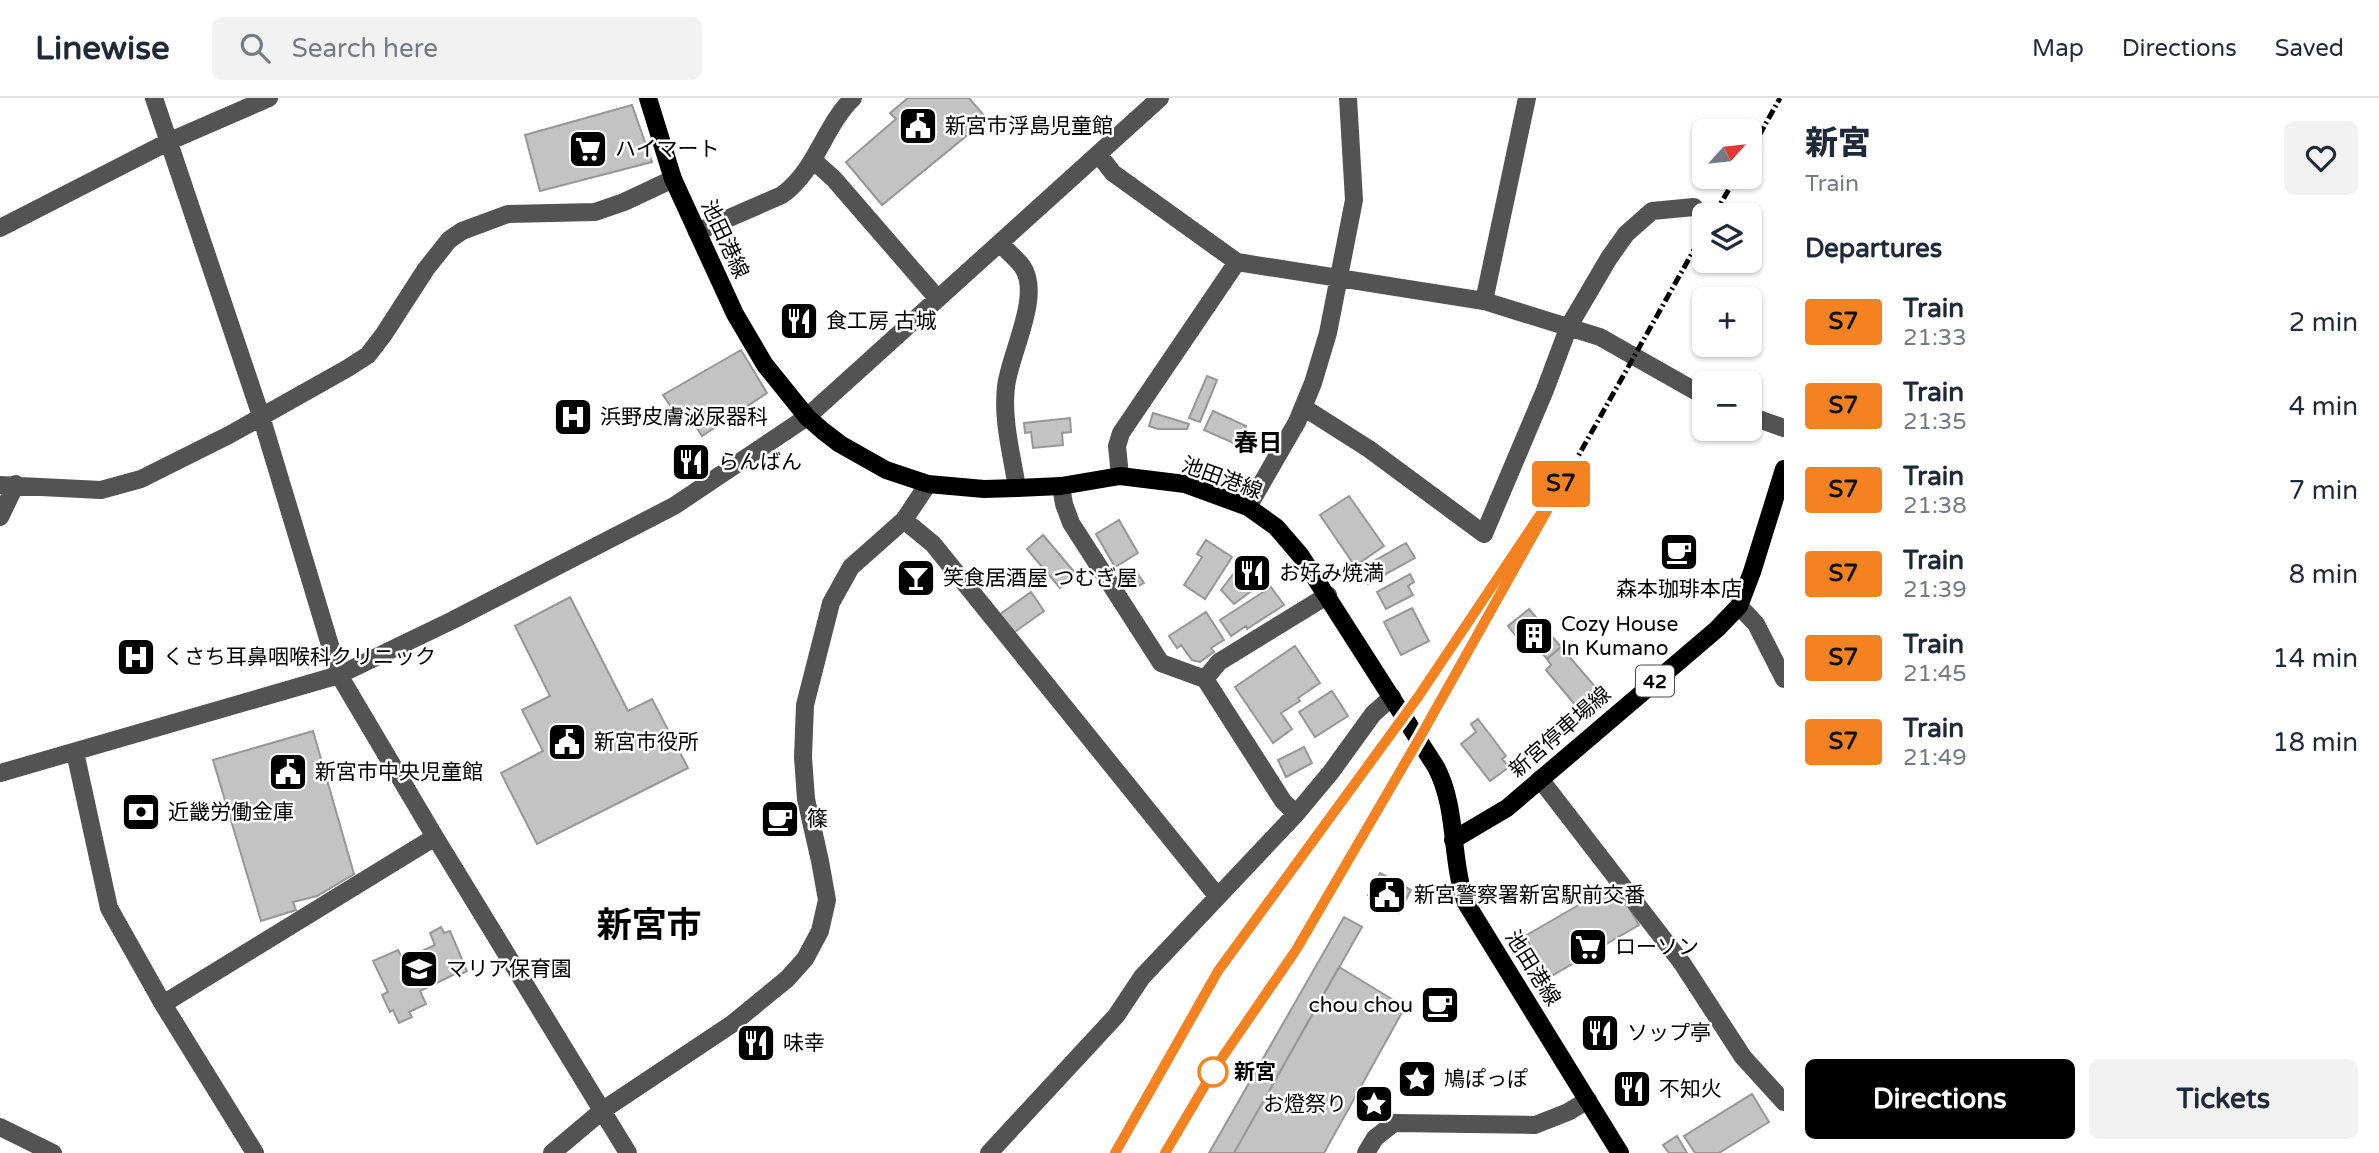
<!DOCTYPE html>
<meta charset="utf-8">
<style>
body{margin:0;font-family:"Varela Round","Noto Sans JP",sans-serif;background:#f2f2f3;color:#1f2937;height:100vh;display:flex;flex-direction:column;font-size:26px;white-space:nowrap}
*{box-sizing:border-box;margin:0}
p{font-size:23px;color:#747a83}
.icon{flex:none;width:38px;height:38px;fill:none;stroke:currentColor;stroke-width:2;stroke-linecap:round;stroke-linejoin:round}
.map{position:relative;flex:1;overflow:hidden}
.side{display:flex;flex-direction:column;background:#fff;width:595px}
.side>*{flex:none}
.badge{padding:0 14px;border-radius:5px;font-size:24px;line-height:46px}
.needle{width:46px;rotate:63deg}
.tools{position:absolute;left:1692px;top:21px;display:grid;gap:14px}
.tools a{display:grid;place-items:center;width:70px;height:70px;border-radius:10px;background:#fff;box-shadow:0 2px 5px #0004;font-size:35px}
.map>.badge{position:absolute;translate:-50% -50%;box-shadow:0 0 0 4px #fff}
h2{padding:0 21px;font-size:26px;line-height:63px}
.round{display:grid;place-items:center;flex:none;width:74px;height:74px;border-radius:10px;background:#f2f2f3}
.overview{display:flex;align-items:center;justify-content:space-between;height:119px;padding:0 21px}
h1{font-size:33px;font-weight:800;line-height:52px}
.cta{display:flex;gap:14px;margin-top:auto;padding:14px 21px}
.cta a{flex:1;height:80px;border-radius:10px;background:#000;color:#fff;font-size:28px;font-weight:800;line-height:80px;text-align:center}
.cta a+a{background:#f2f2f3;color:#1f2937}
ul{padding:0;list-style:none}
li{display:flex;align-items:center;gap:21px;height:84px;padding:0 21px}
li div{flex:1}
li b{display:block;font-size:26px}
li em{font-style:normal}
li .badge{min-width:77px;font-weight:700;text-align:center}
header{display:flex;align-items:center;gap:42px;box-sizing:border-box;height:98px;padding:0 35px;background:#fff;border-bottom:2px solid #e0e1e3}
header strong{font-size:33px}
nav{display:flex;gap:38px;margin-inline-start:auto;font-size:24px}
.search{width:490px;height:63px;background:#f2f2f3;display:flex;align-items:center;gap:18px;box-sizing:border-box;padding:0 24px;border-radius:10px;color:#747a83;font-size:26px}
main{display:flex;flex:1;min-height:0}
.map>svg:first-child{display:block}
.building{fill:#c3c3c3;stroke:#979797;stroke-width:2}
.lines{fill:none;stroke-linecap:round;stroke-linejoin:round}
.minor{stroke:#535353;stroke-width:18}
.major{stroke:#000;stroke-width:18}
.rail{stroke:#000;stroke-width:5;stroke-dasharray:10 3.5 2 3.5;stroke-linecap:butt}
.line-casing{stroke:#fff;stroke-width:16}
.line{stroke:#f58220;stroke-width:10}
.stop-dot{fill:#fff;stroke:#f58220;stroke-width:3.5}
.labels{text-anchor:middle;stroke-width:5;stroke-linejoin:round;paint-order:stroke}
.shield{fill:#fff;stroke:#4c4c4c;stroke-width:2}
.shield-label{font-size:19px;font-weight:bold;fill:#000}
.poi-label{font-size:21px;fill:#000;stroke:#fff;text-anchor:start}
.street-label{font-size:21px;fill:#000;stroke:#fff}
.stop-label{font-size:21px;font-weight:bold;fill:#000;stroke:#fff;text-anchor:start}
.quarter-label{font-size:24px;font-weight:bold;fill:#000;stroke:#fff}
.town-label{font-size:35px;font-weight:bold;fill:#000;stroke:#fff}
</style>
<header>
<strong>Linewise</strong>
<div class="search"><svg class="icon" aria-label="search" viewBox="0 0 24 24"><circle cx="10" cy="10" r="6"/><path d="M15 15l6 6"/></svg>Search here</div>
<nav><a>Map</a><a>Directions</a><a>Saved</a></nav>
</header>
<main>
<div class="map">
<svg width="1784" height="1055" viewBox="0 0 1784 1055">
<rect width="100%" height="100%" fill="#fff"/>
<path class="building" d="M908 0H969L987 21 882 107 846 64 896 21 890 15Z
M632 7 652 64 540 93 525 37Z
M741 252 767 295 702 338 684 309 674 313 663 297Z
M1207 278 1217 282 1200 324 1189 320Z
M1213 313 1246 328 1238 347 1204 332Z
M1153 315 1189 326 1187 331H1158L1149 328Z
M1070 320 1071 334 1062 335 1063 347 1033 350 1031 334 1025 335 1024 325Z
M1349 398 1384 448 1355 468 1320 417Z
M1119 422 1138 455 1115 469 1096 436Z
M1043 437 1076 476 1060 490 1027 451Z
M1206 442 1232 459 1205 501 1184 487 1202 459 1197 456Z
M1406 445 1415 460 1368 486 1360 471Z
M1244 462 1256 477 1259 474 1266 482 1234 506 1221 492Z
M1137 475 1144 485 1133 491 1127 481Z
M1410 476 1414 484 1408 488 1413 497 1386 511 1377 494Z
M1271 489 1284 507 1247 531 1246 528 1231 538 1220 522Z
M1031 494 1044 513 1012 536 999 517Z
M570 499 628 613 652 601 688 670 537 746 501 675 543 653 522 612 550 598 515 528Z
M1412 510 1429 543 1401 557 1384 524Z
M1529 511 1561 549 1547 561 1538 550 1530 556 1508 528Z
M1206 514 1224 542 1211 550 1214 554 1200 564 1192 562 1181 547 1177 550 1169 538Z
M1295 548 1320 585 1298 600 1300 603 1281 615 1292 631 1273 645 1235 589Z
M1561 549 1598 592 1577 609 1546 572 1551 567 1547 561Z
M1332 593 1348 618 1315 639 1299 614Z
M1478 621 1506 658 1502 661 1509 669 1490 683 1461 646 1476 634 1471 626Z
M313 633 354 776 317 798 293 804 296 812 261 823 213 662Z
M1304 649 1312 665 1286 679 1278 662Z
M1380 775 1411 792 1399 815 1368 797Z
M1615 786 1639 827 1548 880 1525 838Z
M1344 819 1362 829 1234 1055H1209Z
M441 829 444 835 450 833 467 873 458 878 457 875 420 893 426 906 409 914 412 919 399 925 393 912 390 914 382 897 388 894 373 863 398 852 403 862 435 847 430 835Z
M1339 869 1405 909 1324 1055H1234Z
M1435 893 1453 901 1443 922 1425 914Z
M1752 996 1769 1024 1719 1055H1695L1684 1038Z
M1677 1038 1687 1055H1669L1663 1047Z"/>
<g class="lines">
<path class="minor" d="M154 0 261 318 339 577 435 739 628 1055
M1099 57 1113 75 1237 164 1484 203 1600 239 1704 298
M813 62 834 81 938 201
M0 130 170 43 269 0
M697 134 782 97C816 73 824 28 853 0
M1000 145C1007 153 1016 160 1022 168 1043 197 1009 257 1006 289 1002 322 1012 357 1017 390
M1484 203 1527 0
M1303 309 1369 351 1484 436 1545 292 1569 228 1609 160 1626 136 1652 113 1694 109
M1750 318 1784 330
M1120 378 1117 348 1121 335 1237 164
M0 387 101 392 141 381 229 337 348 270 368 257 384 236 426 171 449 142 462 133 508 116 595 114 624 104 673 81
M1061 388 1064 406 1071 425 1161 565 1205 581 1219 564 1328 497
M1248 409 1297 324 1313 285 1328 235 1354 102 1348 0
M0 419 16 386
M904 422 933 446 1218 799
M1739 508 1756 526 1784 581
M1205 581 1283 703 1296 716
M75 654 109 810 163 906 255 1055
M0 675 339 577 453 522 674 408 807 319 1160 0
M1540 681 1682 865 1743 959 1784 1004
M163 906 435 739
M0 1029 53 1055
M552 1055 603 1012 732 926 787 881 805 861 820 833 827 802 820 763 806 701 803 659 805 607 831 505 851 469 904 422 928 386
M989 1055 1116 918 1142 879 1296 716 1331 674 1373 616 1392 599
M1366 1055 1375 1040 1394 1025 1535 1027 1568 1014 1588 1002"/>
<path class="major" d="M648 0 673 81 735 216 765 267 807 319 823 333 840 346 886 372 928 386 984 391 1017 390 1061 388 1120 378 1185 386 1248 409 1276 429 1301 458 1436 669C1458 711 1450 760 1466 805L1620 1055
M1453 742 1507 710 1717 531 1739 508 1752 474 1784 371"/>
<path class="rail" d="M1750 54 1780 0
M1714 117 1736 79
M1115 1055 1218 873 1418 599 1506 467
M1165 1055 1217 967 1295 852 1408 661 1704 134"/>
</g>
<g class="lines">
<g class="line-casing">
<path id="line" d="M1115 1055 1218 873 1418 599 1568 375 1419 641 1296 852 1217 967 1165 1055"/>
</g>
<use href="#line" class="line"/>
</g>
<defs>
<g id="civic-square" transform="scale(2.0125)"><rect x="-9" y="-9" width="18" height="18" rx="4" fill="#000" stroke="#fff"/><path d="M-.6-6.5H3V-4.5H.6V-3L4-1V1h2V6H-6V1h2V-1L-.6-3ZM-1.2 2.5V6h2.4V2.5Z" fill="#fff"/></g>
<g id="supermarket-square" transform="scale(2.0125)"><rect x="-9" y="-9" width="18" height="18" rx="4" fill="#000" stroke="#fff"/><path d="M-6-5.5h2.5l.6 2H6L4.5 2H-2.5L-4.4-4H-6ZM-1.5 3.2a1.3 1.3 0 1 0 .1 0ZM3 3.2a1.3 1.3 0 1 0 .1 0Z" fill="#fff"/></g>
<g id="restaurant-square" transform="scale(2.0125)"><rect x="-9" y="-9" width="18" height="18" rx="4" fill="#000" stroke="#fff"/><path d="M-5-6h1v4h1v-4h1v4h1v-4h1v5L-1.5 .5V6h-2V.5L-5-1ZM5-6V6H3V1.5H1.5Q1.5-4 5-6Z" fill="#fff"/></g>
<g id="hospital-square" transform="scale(2.0125)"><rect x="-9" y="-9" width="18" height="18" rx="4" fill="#000" stroke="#fff"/><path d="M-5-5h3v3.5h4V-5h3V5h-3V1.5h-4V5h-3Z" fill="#fff"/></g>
<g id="cafe-square" transform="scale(2.0125)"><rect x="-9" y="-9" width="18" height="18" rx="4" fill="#000" stroke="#fff"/><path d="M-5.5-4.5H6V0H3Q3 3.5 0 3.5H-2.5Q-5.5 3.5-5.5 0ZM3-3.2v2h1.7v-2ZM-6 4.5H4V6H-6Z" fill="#fff"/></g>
<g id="bar-square" transform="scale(2.0125)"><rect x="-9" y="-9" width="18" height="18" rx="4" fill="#000" stroke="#fff"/><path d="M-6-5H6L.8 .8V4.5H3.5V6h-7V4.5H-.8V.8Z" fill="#fff"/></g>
<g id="building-square" transform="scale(2.0125)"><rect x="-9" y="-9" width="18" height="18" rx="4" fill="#000" stroke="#fff"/><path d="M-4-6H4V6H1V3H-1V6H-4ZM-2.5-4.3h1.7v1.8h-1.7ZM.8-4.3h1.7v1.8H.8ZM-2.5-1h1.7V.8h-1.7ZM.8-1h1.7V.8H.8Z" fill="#fff"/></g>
<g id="bank-square" transform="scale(2.0125)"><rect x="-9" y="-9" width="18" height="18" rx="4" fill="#000" stroke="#fff"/><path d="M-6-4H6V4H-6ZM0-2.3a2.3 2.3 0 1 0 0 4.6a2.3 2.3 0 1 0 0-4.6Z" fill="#fff"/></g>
<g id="school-square" transform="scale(2.0125)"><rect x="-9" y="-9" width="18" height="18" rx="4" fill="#000" stroke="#fff"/><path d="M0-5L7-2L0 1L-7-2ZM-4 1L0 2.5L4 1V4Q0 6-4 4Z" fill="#fff"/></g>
<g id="sight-square" transform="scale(2.0125)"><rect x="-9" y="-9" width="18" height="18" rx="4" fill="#000" stroke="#fff"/><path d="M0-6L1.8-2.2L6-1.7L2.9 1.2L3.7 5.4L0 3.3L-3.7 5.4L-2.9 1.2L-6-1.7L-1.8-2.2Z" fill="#fff"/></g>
</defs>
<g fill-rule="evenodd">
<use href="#civic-square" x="918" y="28"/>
<use href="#supermarket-square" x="588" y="51"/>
<use href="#restaurant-square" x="799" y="223"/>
<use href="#hospital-square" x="573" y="319"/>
<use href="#restaurant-square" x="691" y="364"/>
<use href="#cafe-square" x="1679" y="454"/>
<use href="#restaurant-square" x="1252" y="475"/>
<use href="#bar-square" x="916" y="480"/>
<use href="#building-square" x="1534" y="538"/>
<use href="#hospital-square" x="136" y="559"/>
<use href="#civic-square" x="567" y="644"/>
<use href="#civic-square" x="288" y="674"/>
<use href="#bank-square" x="141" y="714"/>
<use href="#cafe-square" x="780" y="721"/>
<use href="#civic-square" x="1387" y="797"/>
<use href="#supermarket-square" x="1588" y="849"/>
<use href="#school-square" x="419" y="871"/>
<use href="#cafe-square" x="1440" y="907"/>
<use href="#restaurant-square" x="1600" y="935"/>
<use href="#restaurant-square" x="756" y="945"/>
<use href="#sight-square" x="1417" y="981"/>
<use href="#restaurant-square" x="1632" y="991"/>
<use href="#sight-square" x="1374" y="1006"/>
</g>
<circle class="stop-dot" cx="1213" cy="974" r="14"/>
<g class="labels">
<rect class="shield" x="1636" y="567.5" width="38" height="31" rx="5"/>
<g class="shield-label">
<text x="1655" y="590">42</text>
</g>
<g class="poi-label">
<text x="945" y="35">新宮市浮島児童館</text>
<text x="615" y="58">ハイマート</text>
<text x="826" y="230">食工房 古城</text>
<text x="600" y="326">浜野皮膚泌尿器科</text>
<text x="718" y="371">らんばん</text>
<text x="1279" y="482">お好み焼満</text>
<text x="943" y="487">笑食居酒屋 つむぎ屋</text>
<text x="1679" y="498" text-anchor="middle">森本珈琲本店</text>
<text x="1561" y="533">Cozy House<tspan x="1561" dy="24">In Kumano</tspan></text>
<text x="163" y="566">くさち耳鼻咽喉科クリニック</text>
<text x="594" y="651">新宮市役所</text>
<text x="315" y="681">新宮市中央児童館</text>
<text x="168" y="721">近畿労働金庫</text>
<text x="807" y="728">篠</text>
<text x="1414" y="804">新宮警察署新宮駅前交番</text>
<text x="1615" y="856">ローソン</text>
<text x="446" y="878">マリア保育園</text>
<text x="1413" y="914" text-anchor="end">chou chou</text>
<text x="1627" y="942">ソップ亭</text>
<text x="783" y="952">味幸</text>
<text x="1444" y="988">鳩ぽっぽ</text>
<text x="1659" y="998">不知火</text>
<text x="1347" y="1013" text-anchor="end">お燈祭り</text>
</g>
<g class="street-label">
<text transform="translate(725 141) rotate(65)" y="7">池田港線</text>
<text transform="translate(1222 380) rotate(20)" y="7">池田港線</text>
<text transform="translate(1560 634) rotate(-41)" y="7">新宮停車場線</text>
<text transform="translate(1533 870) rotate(58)" y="7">池田港線</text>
</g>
<g class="stop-label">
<text x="1234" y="981">新宮</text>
</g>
<g class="quarter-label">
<text x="1258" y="353">春日</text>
</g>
<g class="town-label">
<text x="649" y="839">新宮市</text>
</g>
</g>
</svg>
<div class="tools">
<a><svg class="needle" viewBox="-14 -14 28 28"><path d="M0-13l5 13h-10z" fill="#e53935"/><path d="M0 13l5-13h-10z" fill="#747a83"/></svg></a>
<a><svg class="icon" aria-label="layers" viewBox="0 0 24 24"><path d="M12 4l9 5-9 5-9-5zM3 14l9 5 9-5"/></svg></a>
<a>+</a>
<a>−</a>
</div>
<b class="badge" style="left:1561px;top:386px;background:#f58220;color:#111">S7</b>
</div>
<section class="side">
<div class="overview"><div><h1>新宮</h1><p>Train</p></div><a class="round"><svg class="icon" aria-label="heart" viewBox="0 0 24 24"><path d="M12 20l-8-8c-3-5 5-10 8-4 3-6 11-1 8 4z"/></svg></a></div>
<h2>Departures</h2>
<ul>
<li><span class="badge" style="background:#f58220;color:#111">S7</span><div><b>Train</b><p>21:33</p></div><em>2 min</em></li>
<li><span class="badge" style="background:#f58220;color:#111">S7</span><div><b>Train</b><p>21:35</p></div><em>4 min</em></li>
<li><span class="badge" style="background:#f58220;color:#111">S7</span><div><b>Train</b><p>21:38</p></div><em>7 min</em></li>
<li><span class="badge" style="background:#f58220;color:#111">S7</span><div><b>Train</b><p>21:39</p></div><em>8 min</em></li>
<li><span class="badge" style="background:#f58220;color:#111">S7</span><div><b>Train</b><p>21:45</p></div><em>14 min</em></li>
<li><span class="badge" style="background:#f58220;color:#111">S7</span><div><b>Train</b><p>21:49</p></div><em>18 min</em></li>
</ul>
<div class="cta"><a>Directions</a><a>Tickets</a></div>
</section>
</main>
